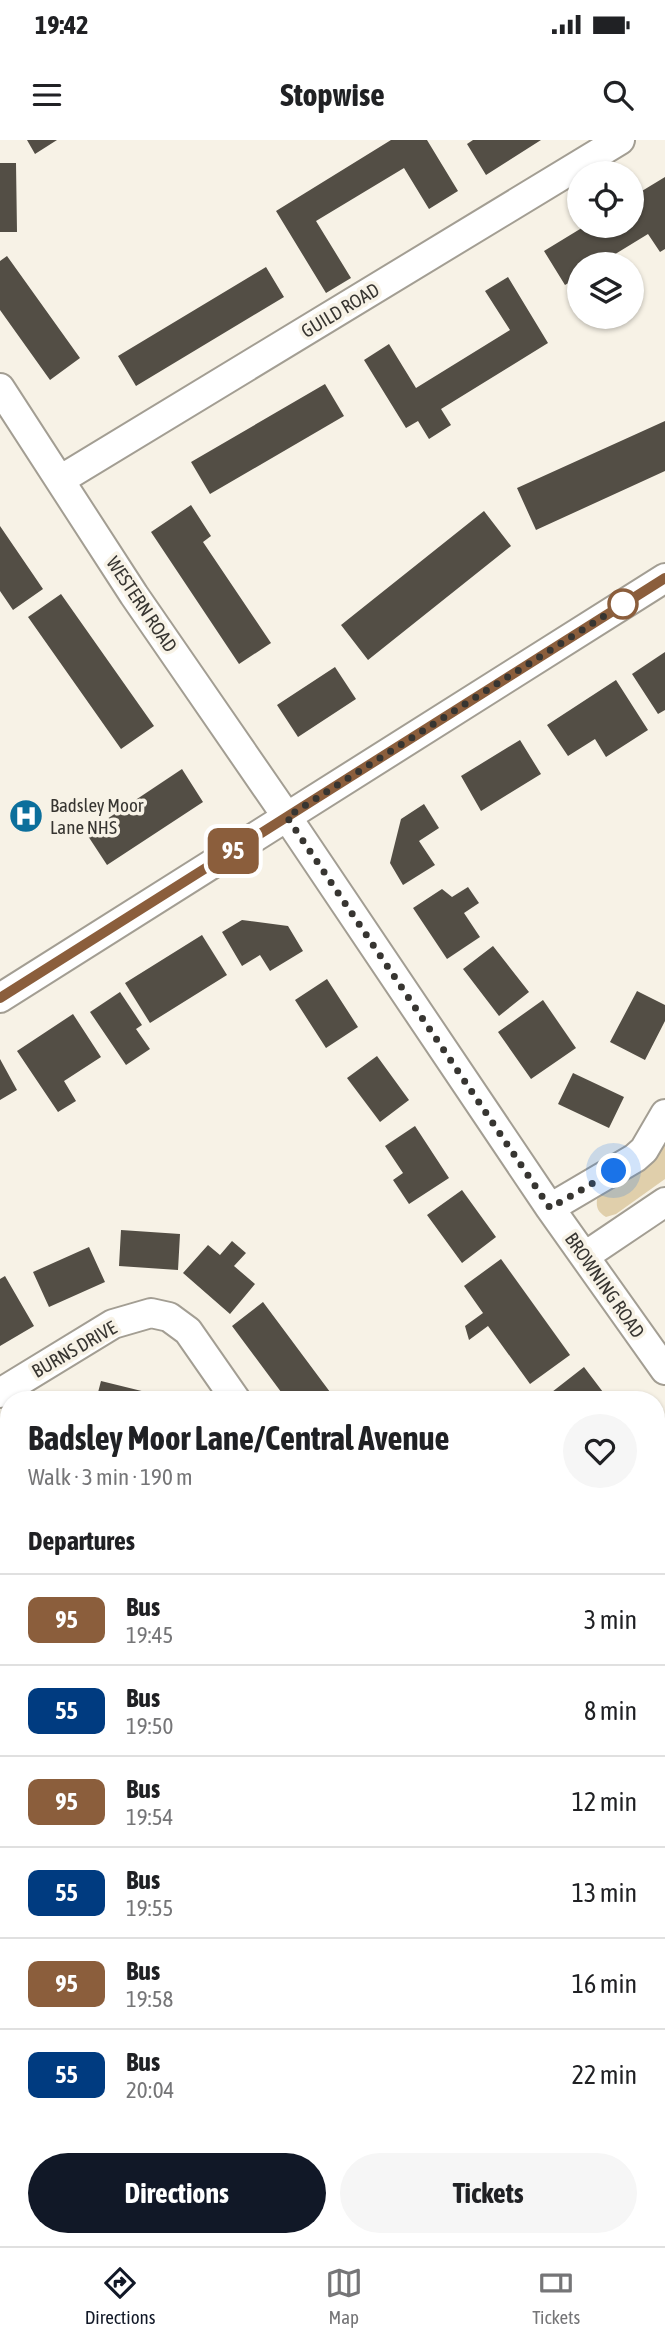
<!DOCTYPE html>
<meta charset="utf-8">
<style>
body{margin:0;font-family:"Asap Condensed",sans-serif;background:#f6f6f6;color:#202124;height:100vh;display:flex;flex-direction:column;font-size:26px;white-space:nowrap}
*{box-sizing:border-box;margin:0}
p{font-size:23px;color:#757577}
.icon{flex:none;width:38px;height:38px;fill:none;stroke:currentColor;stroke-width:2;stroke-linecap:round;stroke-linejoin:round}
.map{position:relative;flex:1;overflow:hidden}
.drawer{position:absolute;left:0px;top:1251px;width:665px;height:856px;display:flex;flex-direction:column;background:#fff;border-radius:28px 28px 0 0;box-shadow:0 2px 5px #0004}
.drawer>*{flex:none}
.badge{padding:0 14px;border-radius:10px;font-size:24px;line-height:46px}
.tools{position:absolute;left:567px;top:21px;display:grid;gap:14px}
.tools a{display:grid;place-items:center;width:77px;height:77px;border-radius:50%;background:#fff;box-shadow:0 2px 5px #0004;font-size:35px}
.you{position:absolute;width:35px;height:35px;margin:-18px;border:5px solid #fff;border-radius:50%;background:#1a73e8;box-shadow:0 0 0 10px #1a73e833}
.map>.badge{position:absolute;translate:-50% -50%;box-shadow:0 0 0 4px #fff}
h2{padding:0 28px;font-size:26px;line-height:63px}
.round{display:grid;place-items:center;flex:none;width:74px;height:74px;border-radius:37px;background:#f6f6f6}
.summary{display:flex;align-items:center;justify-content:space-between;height:119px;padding:0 28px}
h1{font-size:33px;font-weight:700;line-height:52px}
.button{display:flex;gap:14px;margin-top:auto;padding:14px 28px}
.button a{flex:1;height:80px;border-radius:42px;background:#111827;color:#fff;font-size:28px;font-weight:700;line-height:80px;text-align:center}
.button a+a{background:#f6f6f6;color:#202124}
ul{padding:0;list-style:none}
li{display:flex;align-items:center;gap:21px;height:91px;padding:0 28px;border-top:2px solid #e0e0e0}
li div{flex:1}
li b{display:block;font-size:26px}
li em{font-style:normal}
li .badge{min-width:77px;font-weight:700;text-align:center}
.status{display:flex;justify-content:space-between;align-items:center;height:49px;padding:0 35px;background:#fff;direction:ltr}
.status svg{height:19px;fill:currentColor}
header{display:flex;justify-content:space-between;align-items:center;height:91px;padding:0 28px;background:#fff;font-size:32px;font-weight:700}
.dock{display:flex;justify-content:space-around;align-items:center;height:98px;border-top:2px solid #e0e0e0;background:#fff;font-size:19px;color:#757577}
.dock a{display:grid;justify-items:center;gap:4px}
.dock .selected{color:#111827}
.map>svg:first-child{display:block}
.green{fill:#e0cfab}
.building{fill:#534e45}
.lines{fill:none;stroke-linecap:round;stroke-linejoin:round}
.minor-casing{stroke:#a39e93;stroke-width:32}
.minor{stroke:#fff;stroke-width:28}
.line-casing{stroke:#fff;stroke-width:16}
.line{stroke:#8b5e3c;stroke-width:10}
.walk{stroke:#373531;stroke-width:7;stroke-dasharray:0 12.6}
.stop-dot{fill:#fff;stroke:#8b5e3c;stroke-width:3.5}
.labels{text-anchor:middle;stroke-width:7;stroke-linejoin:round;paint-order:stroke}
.street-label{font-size:19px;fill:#373531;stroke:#f7f2e6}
.poi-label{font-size:19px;fill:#373531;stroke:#f7f2e6;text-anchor:start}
</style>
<div class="status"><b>19:42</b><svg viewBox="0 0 49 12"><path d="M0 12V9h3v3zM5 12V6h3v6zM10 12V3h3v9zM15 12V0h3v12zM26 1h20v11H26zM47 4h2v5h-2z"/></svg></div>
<header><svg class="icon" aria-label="menu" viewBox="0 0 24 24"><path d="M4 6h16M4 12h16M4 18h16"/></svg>Stopwise<svg class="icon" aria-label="search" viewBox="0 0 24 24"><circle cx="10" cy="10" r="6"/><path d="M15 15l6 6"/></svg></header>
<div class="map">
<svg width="665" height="2106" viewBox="0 0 665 2106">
<rect width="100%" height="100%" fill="#f7f2e6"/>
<path class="green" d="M665 1005V1039L616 1074 606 1077C598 1072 596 1068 597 1059L654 1017Z"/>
<path class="building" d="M27 0H57L35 14Z
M391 0H427L458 51 429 69 404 28 316 81 351 138 326 153 276 71Z
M473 0H541L486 35 467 4Z
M0 23H16L17 92H0Z
M665 37V109L660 112 648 94 599 124H579V137L565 145 544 111 585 86H632V57Z
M7 116 80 218 50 240 0 170V121Z
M266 127 284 157 136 246 118 216Z
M508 137 548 203 441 269 451 285 429 299 418 281 406 288 364 220 389 204 416 248 510 190 485 151Z
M325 244 344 276 210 354 191 322Z
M665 281V331L536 390 517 348Z
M191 365 211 396 203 402 271 503 239 524 151 392Z
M484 371 511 406 368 520 341 485Z
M0 386 43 449 13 470 0 451Z
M61 454 154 586 121 609 28 477Z
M665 512V570L658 574 632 534Z
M335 527 356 559 298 597 277 565Z
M616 540 648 590 606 617 595 599 568 616 547 585Z
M520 600 541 634 481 671 461 636Z
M182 629 203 662 107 725 86 693Z
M424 664 439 688 419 701 435 725 403 745 390 723 401 679Z
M468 747 479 763 464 773 480 797 447 819 413 768 442 749 452 757Z
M242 780 288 786 303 811 270 831 260 815 242 826 222 792Z
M202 795 227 835 150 883 125 843Z
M493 806 529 852 499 876 463 829Z
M327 839 358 887 326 908 295 860Z
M637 851 665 865V881L645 920 610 902Z
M120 852 142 885 136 889 150 909 126 925 90 872Z
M543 860 576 908 531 939 498 892Z
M73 874 101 917 64 941 76 961 58 972 17 911Z
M377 916 409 960 380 982 347 938Z
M0 919 17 950 0 960Z
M573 933 624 957 609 988 558 964Z
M415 986 449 1038 409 1064 393 1040 403 1033 385 1006Z
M462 1050 496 1097 462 1123 427 1075Z
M121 1090 180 1094 178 1130 119 1126Z
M232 1101 246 1113 234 1126 255 1144 230 1174 183 1133 208 1105 220 1115Z
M89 1107 105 1142 49 1167 33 1132Z
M501 1119 570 1215 530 1244 488 1186 469 1200 465 1186 483 1173 464 1146Z
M5 1136 34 1186 0 1206V1139Z
M263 1162 330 1252 319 1260H287L232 1186Z
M584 1227 609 1260H559L552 1252Z
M101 1241 166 1257 165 1260H96Z
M0 1330 9 1332V1389L7 1397 0 1395Z
M665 1368V1404L656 1392V1375Z
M9 1423V1452L0 1439V1429Z
M7 1644 9 1646V1703L0 1693V1649Z
M665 1674V1718L656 1710V1684Z
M0 1902 9 1911V1934L0 1943Z
M662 1943 665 1945V1999L656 2009V1949Z
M9 2053V2095L0 2085V2061Z
M246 2098H259L267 2106H238Z
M523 2098H577L569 2106H524L520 2102Z"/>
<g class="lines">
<g class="minor-casing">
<path id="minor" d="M0 248 134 455 287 677 550 1068 665 1230
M60 340 620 0
M0 858 665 438
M550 1068 635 1018 644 1010 665 974
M585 1116 665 1062
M0 1253 113 1184 151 1173 169 1177 188 1191 236 1260
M0 1519 9 1532
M656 1853 665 1844
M0 2006 9 1998
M415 2106 423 2098"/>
</g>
<use href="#minor" class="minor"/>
</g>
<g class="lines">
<g class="line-casing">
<path id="line" d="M0 858 665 438"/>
</g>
<use href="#line" class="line"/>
<path class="walk" d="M614 1031 550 1068 287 677 623 464"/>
</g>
<defs>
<g id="hospital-disc" transform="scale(1.75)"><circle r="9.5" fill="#0c6f9c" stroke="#f7f2e6"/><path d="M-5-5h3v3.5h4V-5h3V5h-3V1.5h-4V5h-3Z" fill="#fff"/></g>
</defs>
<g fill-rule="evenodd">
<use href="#hospital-disc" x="26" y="676"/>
</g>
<circle class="stop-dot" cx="623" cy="464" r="14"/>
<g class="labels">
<g class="street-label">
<text transform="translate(340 170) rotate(-31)" y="7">GUILD ROAD</text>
<text transform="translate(142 464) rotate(56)" y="7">WESTERN ROAD</text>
<text transform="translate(605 1145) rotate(55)" y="7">BROWNING ROAD</text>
<text transform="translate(74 1209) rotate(-30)" y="7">BURNS DRIVE</text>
</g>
<g class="poi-label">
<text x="50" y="672">Badsley Moor<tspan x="50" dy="22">Lane NHS</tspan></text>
</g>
</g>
</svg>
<div class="tools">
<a><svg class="icon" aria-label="locate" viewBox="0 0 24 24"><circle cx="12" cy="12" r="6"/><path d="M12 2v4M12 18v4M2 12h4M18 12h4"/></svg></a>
<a><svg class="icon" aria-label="layers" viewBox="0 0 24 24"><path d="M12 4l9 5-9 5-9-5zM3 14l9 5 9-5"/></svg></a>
</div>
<div class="you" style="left:614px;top:1031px"></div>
<b class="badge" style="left:233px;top:711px;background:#8b5e3c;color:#fff">95</b>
<section class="drawer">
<div class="summary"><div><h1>Badsley Moor Lane/Central Avenue</h1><p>Walk · 3 min · 190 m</p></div><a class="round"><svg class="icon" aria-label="heart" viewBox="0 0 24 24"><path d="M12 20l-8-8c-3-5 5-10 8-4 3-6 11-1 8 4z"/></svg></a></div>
<h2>Departures</h2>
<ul>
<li><span class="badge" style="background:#8b5e3c;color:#fff">95</span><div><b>Bus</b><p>19:45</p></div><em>3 min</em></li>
<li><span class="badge" style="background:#003b80;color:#fff">55</span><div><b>Bus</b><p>19:50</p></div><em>8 min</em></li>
<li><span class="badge" style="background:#8b5e3c;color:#fff">95</span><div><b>Bus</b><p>19:54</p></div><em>12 min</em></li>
<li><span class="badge" style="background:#003b80;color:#fff">55</span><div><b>Bus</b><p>19:55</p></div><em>13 min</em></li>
<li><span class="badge" style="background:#8b5e3c;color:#fff">95</span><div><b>Bus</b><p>19:58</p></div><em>16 min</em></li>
<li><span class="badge" style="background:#003b80;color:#fff">55</span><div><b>Bus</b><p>20:04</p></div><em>22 min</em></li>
</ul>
<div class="button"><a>Directions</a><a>Tickets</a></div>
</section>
</div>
<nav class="dock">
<a class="selected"><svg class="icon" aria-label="directions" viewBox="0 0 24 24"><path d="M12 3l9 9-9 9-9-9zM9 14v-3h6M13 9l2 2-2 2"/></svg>Directions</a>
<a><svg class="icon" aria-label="map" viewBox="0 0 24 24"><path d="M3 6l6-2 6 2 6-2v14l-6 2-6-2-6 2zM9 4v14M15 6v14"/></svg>Map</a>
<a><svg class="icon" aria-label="tickets" viewBox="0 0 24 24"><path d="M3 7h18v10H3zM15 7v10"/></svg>Tickets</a>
</nav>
